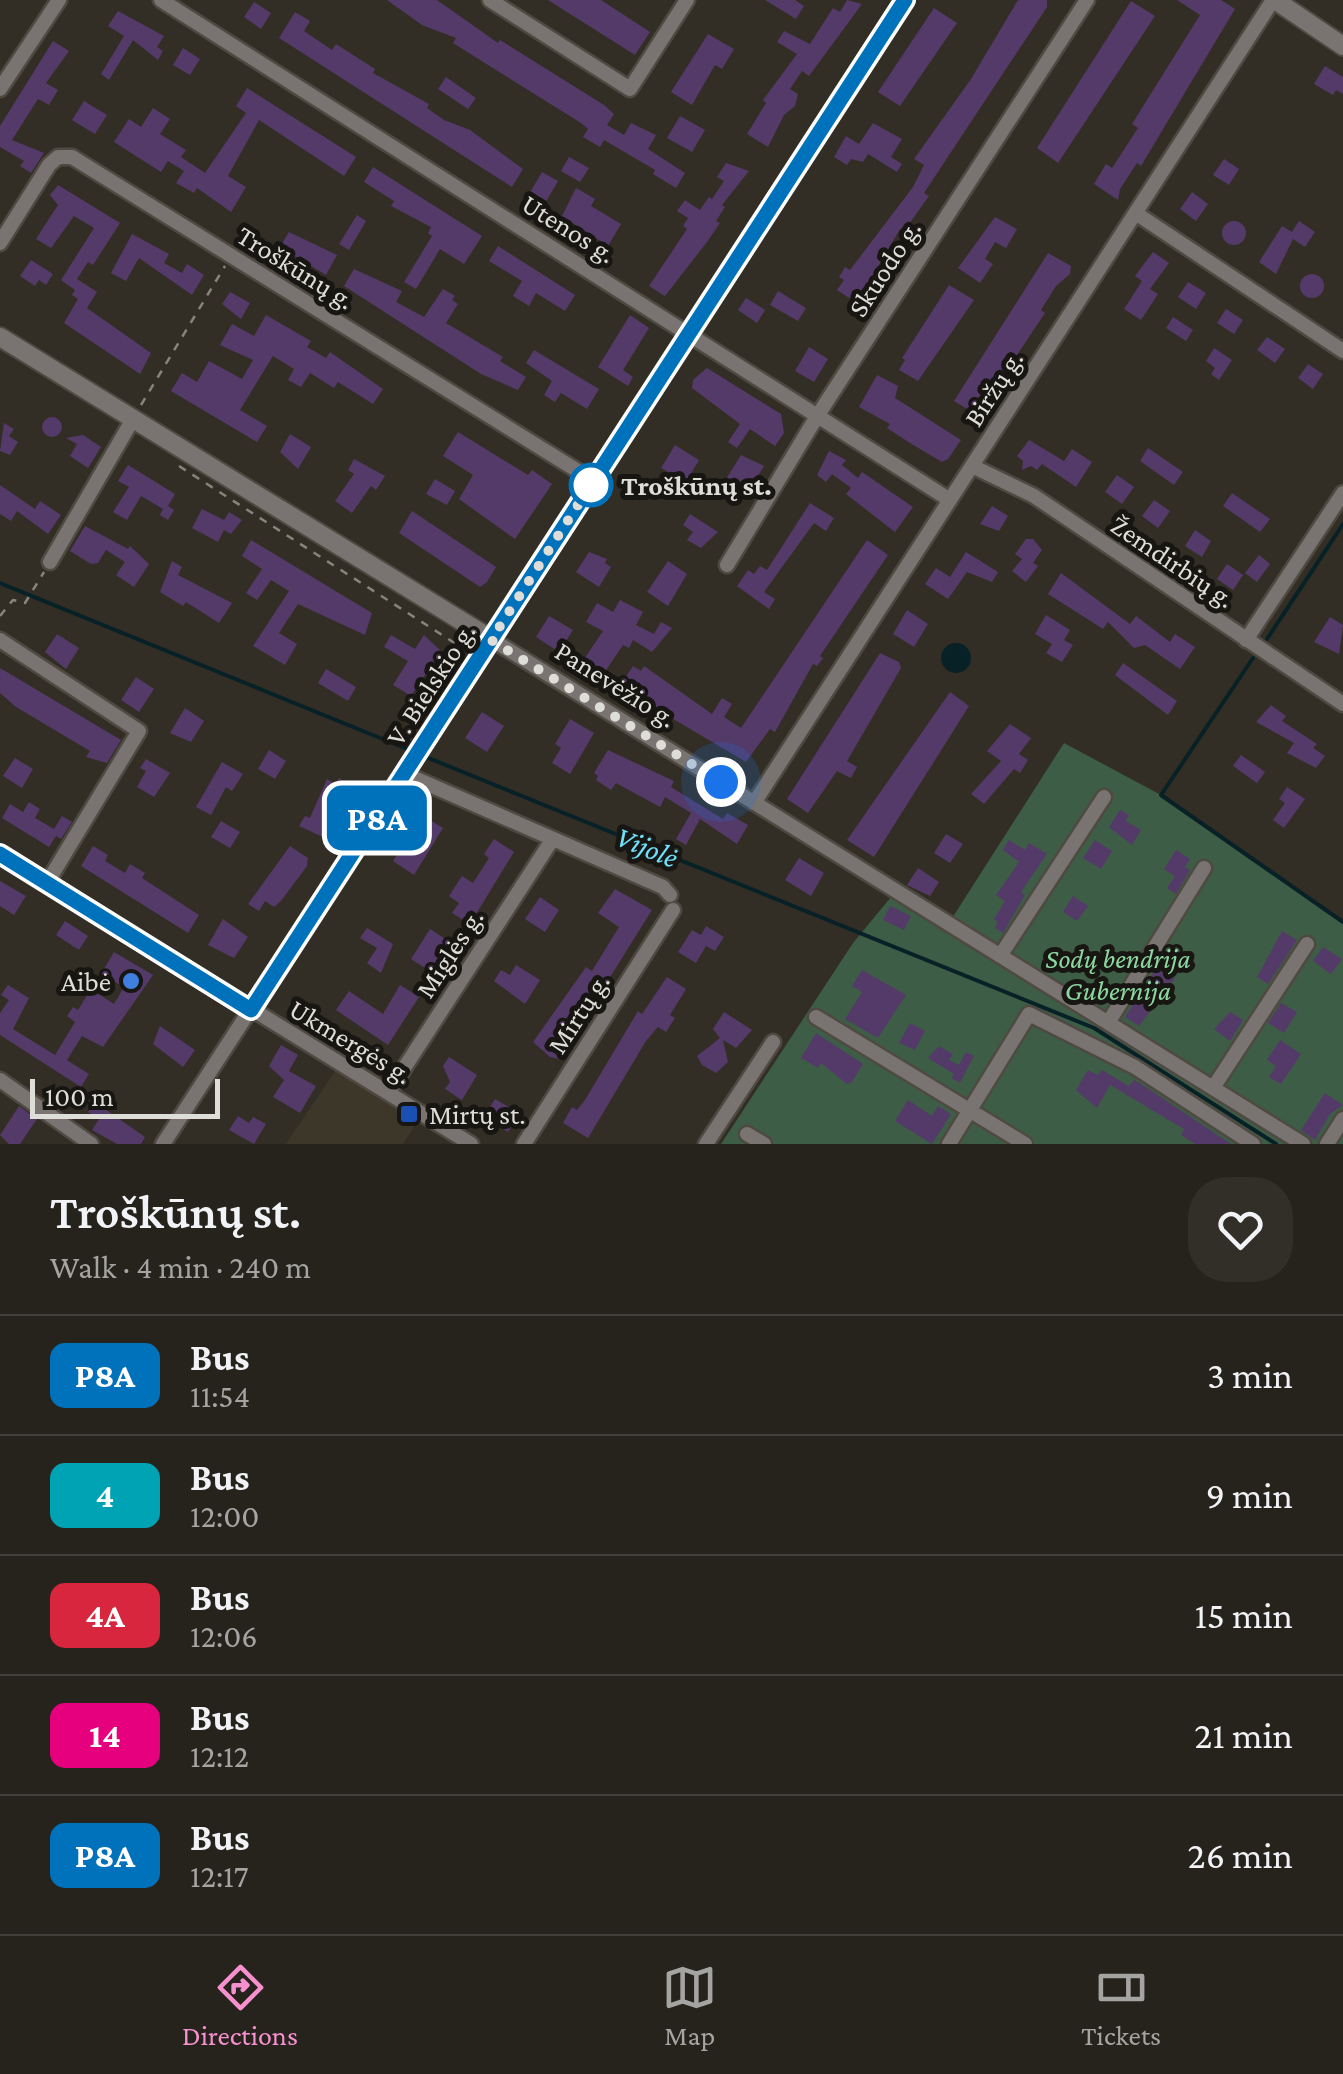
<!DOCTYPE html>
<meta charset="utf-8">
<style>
body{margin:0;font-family:"Crimson Pro",serif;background:#322f29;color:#f1f3f6;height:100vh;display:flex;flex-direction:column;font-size:38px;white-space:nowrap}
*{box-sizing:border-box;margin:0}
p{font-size:32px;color:#a4a4a3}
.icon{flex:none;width:55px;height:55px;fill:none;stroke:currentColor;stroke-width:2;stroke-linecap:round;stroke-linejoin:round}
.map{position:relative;height:1144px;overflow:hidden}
.sheet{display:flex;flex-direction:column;background:#26221c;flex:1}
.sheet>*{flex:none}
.badge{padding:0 20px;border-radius:15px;font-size:35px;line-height:65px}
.scale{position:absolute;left:30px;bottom:25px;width:190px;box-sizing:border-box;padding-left:10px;border:5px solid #dfddd7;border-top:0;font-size:28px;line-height:35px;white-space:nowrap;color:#dfddd7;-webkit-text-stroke:8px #181612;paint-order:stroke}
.you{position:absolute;width:50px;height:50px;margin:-25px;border:8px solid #fff;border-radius:50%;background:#1a73e8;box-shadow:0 0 0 15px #1a73e833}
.map>.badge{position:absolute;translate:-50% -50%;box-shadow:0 0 0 5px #fff}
.round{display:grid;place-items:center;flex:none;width:105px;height:105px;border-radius:40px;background:#322f29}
.overview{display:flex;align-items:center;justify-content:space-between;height:170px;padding:0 50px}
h1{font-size:48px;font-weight:600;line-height:75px}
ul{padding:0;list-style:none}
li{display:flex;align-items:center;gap:30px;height:120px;padding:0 50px;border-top:2px solid #423f3b}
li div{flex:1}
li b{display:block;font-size:38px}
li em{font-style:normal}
li .badge{min-width:110px;font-weight:700;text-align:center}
.tab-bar{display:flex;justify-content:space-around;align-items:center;height:140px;border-top:2px solid #423f3b;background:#26221c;font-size:28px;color:#a4a4a3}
.tab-bar a{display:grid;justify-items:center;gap:5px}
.tab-bar .on{color:#f790ce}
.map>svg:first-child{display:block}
.built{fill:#3d3729}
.green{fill:#3e5d46}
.water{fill:#082127}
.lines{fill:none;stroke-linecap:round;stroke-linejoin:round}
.stream{stroke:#082127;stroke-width:4}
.building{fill:#543a68}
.minor-casing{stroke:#4e4a41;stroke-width:19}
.tertiary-casing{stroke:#4e4a41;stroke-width:22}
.path{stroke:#87847c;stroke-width:2.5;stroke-dasharray:8 8;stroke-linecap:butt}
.minor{stroke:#797471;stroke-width:14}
.tertiary{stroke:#797471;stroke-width:18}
.line-casing{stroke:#fff;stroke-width:22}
.line{stroke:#0072bc;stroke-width:15}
.walk{stroke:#dfddd7;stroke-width:10;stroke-dasharray:0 18}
.stop-dot{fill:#fff;stroke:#0072bc;stroke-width:5}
.shop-dot{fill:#3f7fe0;stroke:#181612;stroke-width:4}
.transit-dot{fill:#1a4fb4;stroke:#181612;stroke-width:4}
.labels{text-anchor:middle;stroke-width:10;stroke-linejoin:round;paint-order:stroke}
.street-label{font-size:28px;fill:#dfddd7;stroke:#181612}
.stop-label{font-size:28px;font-weight:bold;fill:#dfddd7;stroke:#181612;text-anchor:start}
.park-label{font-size:28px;font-style:italic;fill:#8cd8a0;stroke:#181612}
.poi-label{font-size:28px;fill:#dfddd7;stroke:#181612;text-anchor:end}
.water-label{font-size:30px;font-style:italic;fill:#6ee0fc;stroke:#181612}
</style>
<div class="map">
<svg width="1343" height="1144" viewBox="0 0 1343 1144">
<rect width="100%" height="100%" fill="#322e25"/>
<path class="built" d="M340 1064 422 1114 403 1144H286Z"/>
<path class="green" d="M1064 743 1161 795 1343 922V1144H721L853 943 896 891 949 923Z"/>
<path class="water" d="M941 658a15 15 0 1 1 30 0a15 15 0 1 1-30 0Z"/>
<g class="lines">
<path class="stream" d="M0 583 412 751
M1267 639 1343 524
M1253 658 1161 795 1343 922
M421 755 1094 1028 1276 1144"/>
</g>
<path class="building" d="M387 0H437L498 43 500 40 604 105 614 114 607 125 624 135 631 123 656 135 648 149 685 173 676 188 653 174 655 170 604 140 600 147 583 137 588 129 581 123 453 43 456 38 422 25Z
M548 0H601L650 32 635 55Z
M765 0H795L804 6 796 19Z
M847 0 862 4 809 76 802 71 790 89 798 94 795 106 784 115 768 147 747 134 766 103 763 100 797 54 777 42 784 31 810 44 833 8 840 12Z
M1018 0H1047V7L924 193 929 196 904 231 900 229 863 292 867 295 860 305 837 290 844 280 839 277 845 267 850 270 913 187 924 165 914 159 971 79Z
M1177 0H1221L1235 9 1141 166 1137 163 1120 189 1118 200 1094 184 1106 164 1112 168 1138 128 1132 124 1200 15Z
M1131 1 1155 16 1058 163 1037 148Z
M254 2 271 13 261 29 244 17Z
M934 8 957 23 900 106 878 92Z
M118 11 164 36 157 47 163 51 158 60 133 40 109 80 101 74 124 36 108 26Z
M295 12 310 21 304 31 332 50 336 44 375 69 373 73 429 104 427 108 444 120 470 130 523 169 512 187 279 38Z
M708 34 734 49 722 69 715 65 692 105 671 92Z
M53 41 69 51 46 83 58 90 49 105 38 99 12 140 44 153 31 173 20 166 24 161 0 147V126Z
M183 48 200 59 190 75 173 65Z
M1325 66 1343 77V94L1336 90 1333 95 1314 84Z
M446 77 476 98 468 109 438 89Z
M247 88 356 157 344 176 259 120 228 176 246 187 231 212 197 188 194 193 176 183 184 171 168 161 161 172 114 142 129 119 141 127 153 108 170 119 160 134 186 150 181 157 205 173 246 113 236 106Z
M84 101 107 115 95 134 72 120Z
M680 116 705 130 692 152 667 138Z
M873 123 902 139 891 157 902 164 897 172 868 154 863 162 851 159 847 165 834 157 846 136 859 144Z
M569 157 589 168 580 182 561 171Z
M1224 159 1239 169 1229 185 1213 175Z
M726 163 749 171 722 205 725 207 716 221 720 223 707 242 665 296 649 286 687 229 683 226 688 218 677 211 685 200 700 210 709 197 712 199 724 181 717 177Z
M373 167 482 236 464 264 440 249 416 289 404 282 432 236 428 233 431 227 391 206 394 201 364 182Z
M542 172 558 181 544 205 528 196Z
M58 185 120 223 93 265 88 262 77 279 97 292 87 308 151 353 140 374 64 323 78 299 72 295 75 290 61 280 94 228 74 216 51 248 36 239 58 205 50 195Z
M576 188 595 199 591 206 621 224 608 246 562 216Z
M1192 192 1208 204 1196 221 1180 209Z
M357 215 366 221 349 250 339 244Z
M995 217 1017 229 1006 248 995 242 985 259 993 264 980 283 958 268Z
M1222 233a12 12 0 1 1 24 0a12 12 0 1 1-24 0Z
M1299 221 1315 232 1305 247 1293 239 1276 274 1259 262 1282 226 1292 232Z
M289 232 337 255 326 275 280 247Z
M132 234 169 254 164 263 182 273 187 264 204 275 192 295 139 258 126 281 111 273Z
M498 246 575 295 565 311 536 293 529 306 513 296 522 281 489 261Z
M1153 252 1169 263 1150 289 1158 294 1141 320 1124 309 1142 281 1135 276Z
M1048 253 1071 266 1070 274 1056 286 1041 310 1045 313 977 415 954 401Z
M31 260 53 274 46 285 39 280 35 286 20 276Z
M354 269 402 291 396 302 424 317 443 289 455 296 452 300 458 304 446 323 503 357 500 361 526 377 518 390 481 374 344 286Z
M1300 286a12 12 0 1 1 24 0a12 12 0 1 1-24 0Z
M1188 282 1206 293 1196 309 1178 297Z
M949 285 974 300 918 381 899 370 905 360 902 358Z
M778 291 806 308 798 321 770 305Z
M230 292 250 303 241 319 222 304Z
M746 298 765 310 757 323 738 310Z
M1226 309 1243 320 1234 334 1217 323Z
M266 315 311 341 307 347 326 358 330 352 383 389 373 404 338 382 334 388 310 373 301 387 288 380 294 369 273 356 240 410 267 426 257 442 171 391 182 373 197 382 209 361 242 379 253 360 220 345 232 324 254 336Z
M630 315 649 328 623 370 633 377 628 386 598 367Z
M1173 317 1193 330 1186 341 1166 328Z
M1267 337 1285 349 1275 363 1257 350Z
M809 347 828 359 814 382 795 371Z
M1214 348 1232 360 1219 380 1211 374 1215 368 1206 361Z
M534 350 599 389 587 409 561 393 555 402 544 395 552 381 526 363Z
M1308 364 1323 374 1313 389 1298 378Z
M707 368 781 414 784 433 775 446 750 429 737 448 728 442 740 424 692 388 693 380Z
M877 375 898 386 895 398 961 440 948 459 942 462 910 443 887 428 890 424 859 407Z
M42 427a10 10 0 1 1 20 0a10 10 0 1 1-20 0Z
M4 423 14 429 9 436 18 442 10 455 0 451Z
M458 432 528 475 532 470 552 484 515 539 459 499 473 475 443 456Z
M290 434 311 447 298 469 280 452Z
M83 435 101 447 88 468 70 456 77 444 66 438Z
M1029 440 1064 461 1072 449 1092 462 1076 487 1042 464 1037 470 1031 466 1022 470 1023 461 1017 456Z
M675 445 699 460 686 482 661 468Z
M1148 448 1183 472 1174 485 1140 461Z
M829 451 846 460 842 465 858 478 862 472 913 507 895 532 846 494 851 488 832 474 826 482 817 475Z
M741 455 764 466 748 492 726 479Z
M354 459 385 476 376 490 371 486 352 513 335 501 354 474 348 470Z
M128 465 175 494 168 506 174 510 168 520 160 515 163 509 141 496 127 520 113 512 129 487 118 481Z
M1117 475 1134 487 1122 504 1105 492Z
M435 479 455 491 447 505 426 494Z
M0 485 35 509 40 501 61 515 48 534 17 511 11 521 0 514Z
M1232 493 1270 519 1260 532 1223 506Z
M1154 500 1170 511 1158 528 1142 516Z
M810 503 834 518 826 531 814 523 764 592 775 599 769 609 737 586 748 570 754 574 760 566 767 570Z
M992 506 1008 516 999 531 980 524Z
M202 509 224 520 229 512 242 520 231 534 224 530 218 542 192 528Z
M412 511 496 567 487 582 480 587 399 533Z
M690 514 718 532 701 548 687 540 693 532 683 525Z
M85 526 128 549 130 546 149 564 134 587 116 575 125 562 106 550 98 563 91 564 70 551Z
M1195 530 1211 541 1202 557 1185 546Z
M1026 539H1033L1042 550 1033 563 1038 566 1026 582 1012 571 1022 559 1015 554Z
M251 540 372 613 365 635 298 604 279 633 297 644 285 665 253 646 289 591 271 580 257 600 246 593 262 569 242 556Z
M867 540 888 555 820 656 823 658 817 666 813 664 775 732 770 729 746 762 619 687 633 666 641 671 644 666 712 714 722 698 732 704 724 717 741 728Z
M589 552 607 559 605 563 611 567 599 587 576 572Z
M966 552 998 572 992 582 967 572 948 599 925 584 936 568 950 577Z
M1259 555 1270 564 1257 582 1245 573Z
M172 561 182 567 178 575 232 603 219 623 186 602 183 606 160 592Z
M668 561 687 574 668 606 647 592Z
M1227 564 1243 575 1233 590 1217 579Z
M1061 573 1130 624 1136 616 1170 642 1175 634 1195 647 1180 669 1145 645 1134 648 1108 622 1103 629 1048 594Z
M620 600 643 612 636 625 654 634 661 622 672 628 652 652 633 640 629 648 623 645 600 679 580 665 603 631 586 622 597 603 613 612Z
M907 610 928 624 914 647 893 634Z
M1046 615 1070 630 1064 640 1073 645 1062 662 1046 653 1052 644 1035 634Z
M549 616 573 630 559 652 536 637Z
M1330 617 1343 625 1339 654 1314 642Z
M57 634 79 648 66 669 45 652Z
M391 635 415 649 424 635 441 651 411 696 393 685 408 661 384 647Z
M880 653 899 662 901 668 847 761 857 767 851 778 837 771 808 813 787 799Z
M1123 663 1177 701 1168 715 1115 675Z
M0 668 121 740 107 763 86 757 90 751 16 707 0 693Z
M326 669 356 687 348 701 318 683Z
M136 677 154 689 139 712 121 700Z
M950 692 969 706 874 857 847 840Z
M1271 705 1286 716 1282 721 1317 744 1313 748 1325 756 1316 768 1287 753 1294 743 1256 722Z
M185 708 204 721 191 742 170 733Z
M482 712 504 726 487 752 465 738Z
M570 719 594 733 570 774 552 763 561 748 555 744Z
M1010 724 1031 738 1019 754 1028 760 1020 773 1014 769 984 804 971 794 1001 761 987 751Z
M269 750 286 761 275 779 258 769Z
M608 750 674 781 671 787 723 819 727 813 748 825 737 844 700 819 686 845 676 839 691 813 665 797 660 807 616 783 611 790 596 780 598 776 594 773Z
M1241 755 1265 772 1257 783 1233 766Z
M15 758 33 769 22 788 3 776Z
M146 759 170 773 154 797 137 787 146 771 140 768Z
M222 762 243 774 232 791 226 787 211 815 196 807Z
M339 778 356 790 325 838 299 826 305 816 310 818 327 779 335 784Z
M1287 787 1305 799 1284 828 1273 820 1285 803 1279 799Z
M29 802 40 809 35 818 54 829 62 816 72 822 61 839 56 836 49 847 2 818 10 804 23 812Z
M1120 810 1129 815 1126 821 1141 830 1132 845 1109 827Z
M422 815 443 828 414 875 393 861Z
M221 821 240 832 230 848 211 837Z
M946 834 963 844 950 863 934 853Z
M494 839 514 852 470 924 452 913 459 903 449 896 462 876 473 883 489 858 484 854Z
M1009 840 1025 850 1029 843 1047 854 1021 892 1025 895 1003 933 995 928 998 922 994 919 1005 901 996 895 1019 862 1003 850Z
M1095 840 1112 851 1101 869 1083 858Z
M93 846 108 855 105 861 125 873 130 864 145 873 142 878 199 915 188 933 81 866Z
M290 846 308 858 307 866 281 901 274 907 265 901 259 911 248 904Z
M1176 850 1190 859 1185 867 1190 870 1176 894 1167 888 1175 876 1164 869Z
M799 858 824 873 811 896 785 880Z
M918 868 939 882 930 896 907 885Z
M0 881 26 896 14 915 0 906Z
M615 889 652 910 559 1059 550 1057 533 1042 586 967 592 971 619 927 598 913Z
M1073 896 1088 906 1077 921 1063 912Z
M540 897 559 910 545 932 525 919Z
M890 906 911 916 904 930 883 920Z
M223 919 248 937 234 958 208 945Z
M65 921 88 936 79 950 56 935Z
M706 926 724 937 715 951 706 946 696 963 678 952 692 930 701 935Z
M367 928 393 944 381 973 367 963 377 948 360 938Z
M430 929 456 946 433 973 411 959Z
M1282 931 1297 940 1268 984 1257 977Z
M1323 947 1342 959 1331 974 1313 961Z
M114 952 153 975 103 1047 82 1036 67 1060 89 1074 81 1087 0 1035V1013L9 1000 1 995 8 985 29 998 13 1029 55 1055 75 1022 67 1016 73 1007 78 1010 91 989 114 1004 124 987 101 974Z
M516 965 540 980 525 1004 494 981 501 970 510 975Z
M1157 967 1175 978 1139 1026 1125 1017Z
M862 970 906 995 878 1038 845 1019 862 992 852 986Z
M667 977 686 989 670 1015 675 1018 666 1032 658 1027 646 1041 588 1138 563 1123 572 1107 577 1110 585 1100 638 1011 642 1014Z
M400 985 419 997 388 1045 336 1010 349 991 383 1014Z
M1281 1003 1297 1012 1284 1033 1268 1023Z
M724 1012 752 1030 736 1048 723 1040 728 1062 716 1073 702 1065 697 1056 720 1038 713 1029Z
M1230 1012 1243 1020 1230 1041 1214 1029Z
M910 1023 925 1031 915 1050 899 1043Z
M160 1026 195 1050 183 1067 153 1044Z
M816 1033 863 1064 852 1082 847 1084 821 1063 818 1068 801 1058Z
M1280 1040 1301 1054 1281 1084 1269 1077 1276 1066 1267 1060Z
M281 1045 298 1055 289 1071 316 1086 300 1113 273 1097 284 1080 269 1066Z
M939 1046 953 1054 949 1060 959 1065 966 1052 974 1056 960 1083 952 1078 954 1074 928 1058Z
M449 1057 477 1075 462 1100 445 1089 450 1082 443 1066Z
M1088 1070 1098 1075 1102 1070 1129 1086 1134 1080 1141 1084 1231 1144H1195L1181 1135 1184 1129 1110 1085 1097 1108 1076 1090Z
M1325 1093 1343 1105 1330 1114 1315 1140 1301 1130Z
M495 1099 519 1113 508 1132 484 1117Z
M908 1100 932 1116 938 1106 951 1114 932 1144 895 1121Z
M95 1102 145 1137 141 1144H117L92 1130 99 1119 88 1112Z
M19 1106 37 1119 20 1144H9L0 1135Z
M238 1116 249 1123 253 1117 266 1124 254 1144 229 1130Z"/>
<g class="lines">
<g class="minor-casing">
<path id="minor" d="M161 0 950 500
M490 0 630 89 687 0
M0 89 59 0
M1137 214 1343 351
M0 243 49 165 58 157H72L594 481
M972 466 1034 496 1343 704
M50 562 133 419
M727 565 816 418 1087 0
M0 640 139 731 47 883
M1246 640 1343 493
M405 774 663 887 670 895
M754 803 1273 0
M0 854 471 1144
M1000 956 1104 797
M816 1017 1025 1144
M1108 1023 1204 868
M0 1080 91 1144
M1213 1088 1307 944
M388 1093 552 840
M747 1134 764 1144
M163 1144 491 639 1303 1144
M524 1144 673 910
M706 1144 773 1042
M949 1144 1029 1014 1135 1067 1253 1144
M1327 1144 1343 1119"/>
</g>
<g class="tertiary-casing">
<path id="tertiary" d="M1275 0 1343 46
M0 337 491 639 905 0"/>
</g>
<path class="path" d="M141 405 225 266
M179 466 467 651
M0 616 13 600 25 603 44 572"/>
<use href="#minor" class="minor"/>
<use href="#tertiary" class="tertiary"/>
</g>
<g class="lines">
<g class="line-casing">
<path id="line" d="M0 854 251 1010 905 0"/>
</g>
<use href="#line" class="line"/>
<path class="walk" d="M591 485 594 480 491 640 721 782"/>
</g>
<circle class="stop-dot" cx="591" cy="485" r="20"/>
<circle class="shop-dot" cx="131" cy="981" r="10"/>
<rect class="transit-dot" x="399" y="1104" width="20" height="20" rx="5"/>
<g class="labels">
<g class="street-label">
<text transform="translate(569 228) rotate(32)" y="10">Utenos g.</text>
<text transform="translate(296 267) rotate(32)" y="10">Troškūnų g.</text>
<text transform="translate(884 268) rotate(-57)" y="10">Skuodo g.</text>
<text transform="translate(993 388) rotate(-57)" y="10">Biržų g.</text>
<text transform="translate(1173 561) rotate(34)" y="10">Žemdirbių g.</text>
<text transform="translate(430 684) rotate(-57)" y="10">V. Bielskio g.</text>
<text transform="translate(616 684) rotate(32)" y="10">Panevėžio g.</text>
<text transform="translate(449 953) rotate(-57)" y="10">Miglės g.</text>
<text transform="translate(578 1013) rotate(-57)" y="10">Mirtų g.</text>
<text transform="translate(351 1041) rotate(31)" y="10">Ukmergės g.</text>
</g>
<g class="stop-label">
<text x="621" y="495">Troškūnų st.</text>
</g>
<g class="park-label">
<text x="1118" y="968">Sodų bendrija<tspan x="1118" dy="32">Gubernija</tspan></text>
</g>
<g class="poi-label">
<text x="111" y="991">Aibė</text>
<text x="429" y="1124" text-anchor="start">Mirtų st.</text>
</g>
<g class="water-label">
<text transform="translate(647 847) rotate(22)" y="10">Vijolė</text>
</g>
</g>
</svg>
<div class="scale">100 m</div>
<div class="you" style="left:721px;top:782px"></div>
<b class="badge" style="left:377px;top:818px;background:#0072bc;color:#fff">P8A</b>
</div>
<section class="sheet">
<div class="overview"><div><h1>Troškūnų st.</h1><p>Walk · 4 min · 240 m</p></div><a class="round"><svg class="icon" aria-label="heart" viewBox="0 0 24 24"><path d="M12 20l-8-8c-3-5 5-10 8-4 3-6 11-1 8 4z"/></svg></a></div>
<ul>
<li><span class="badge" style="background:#0072bc;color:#fff">P8A</span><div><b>Bus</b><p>11:54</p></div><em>3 min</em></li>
<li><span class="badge" style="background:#00a3b4;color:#fff">4</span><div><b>Bus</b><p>12:00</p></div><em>9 min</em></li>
<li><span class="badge" style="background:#d7263d;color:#fff">4A</span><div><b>Bus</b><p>12:06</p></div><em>15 min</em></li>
<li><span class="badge" style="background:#e6007e;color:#fff">14</span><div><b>Bus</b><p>12:12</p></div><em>21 min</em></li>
<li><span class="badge" style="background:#0072bc;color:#fff">P8A</span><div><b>Bus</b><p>12:17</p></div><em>26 min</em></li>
</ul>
</section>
<nav class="tab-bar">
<a class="on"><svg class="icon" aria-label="directions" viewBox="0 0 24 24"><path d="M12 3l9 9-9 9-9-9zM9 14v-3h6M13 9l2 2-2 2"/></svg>Directions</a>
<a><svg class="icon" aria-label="map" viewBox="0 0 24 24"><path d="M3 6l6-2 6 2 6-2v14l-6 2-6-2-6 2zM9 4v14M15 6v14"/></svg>Map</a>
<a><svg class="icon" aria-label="tickets" viewBox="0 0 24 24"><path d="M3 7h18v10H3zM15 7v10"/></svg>Tickets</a>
</nav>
